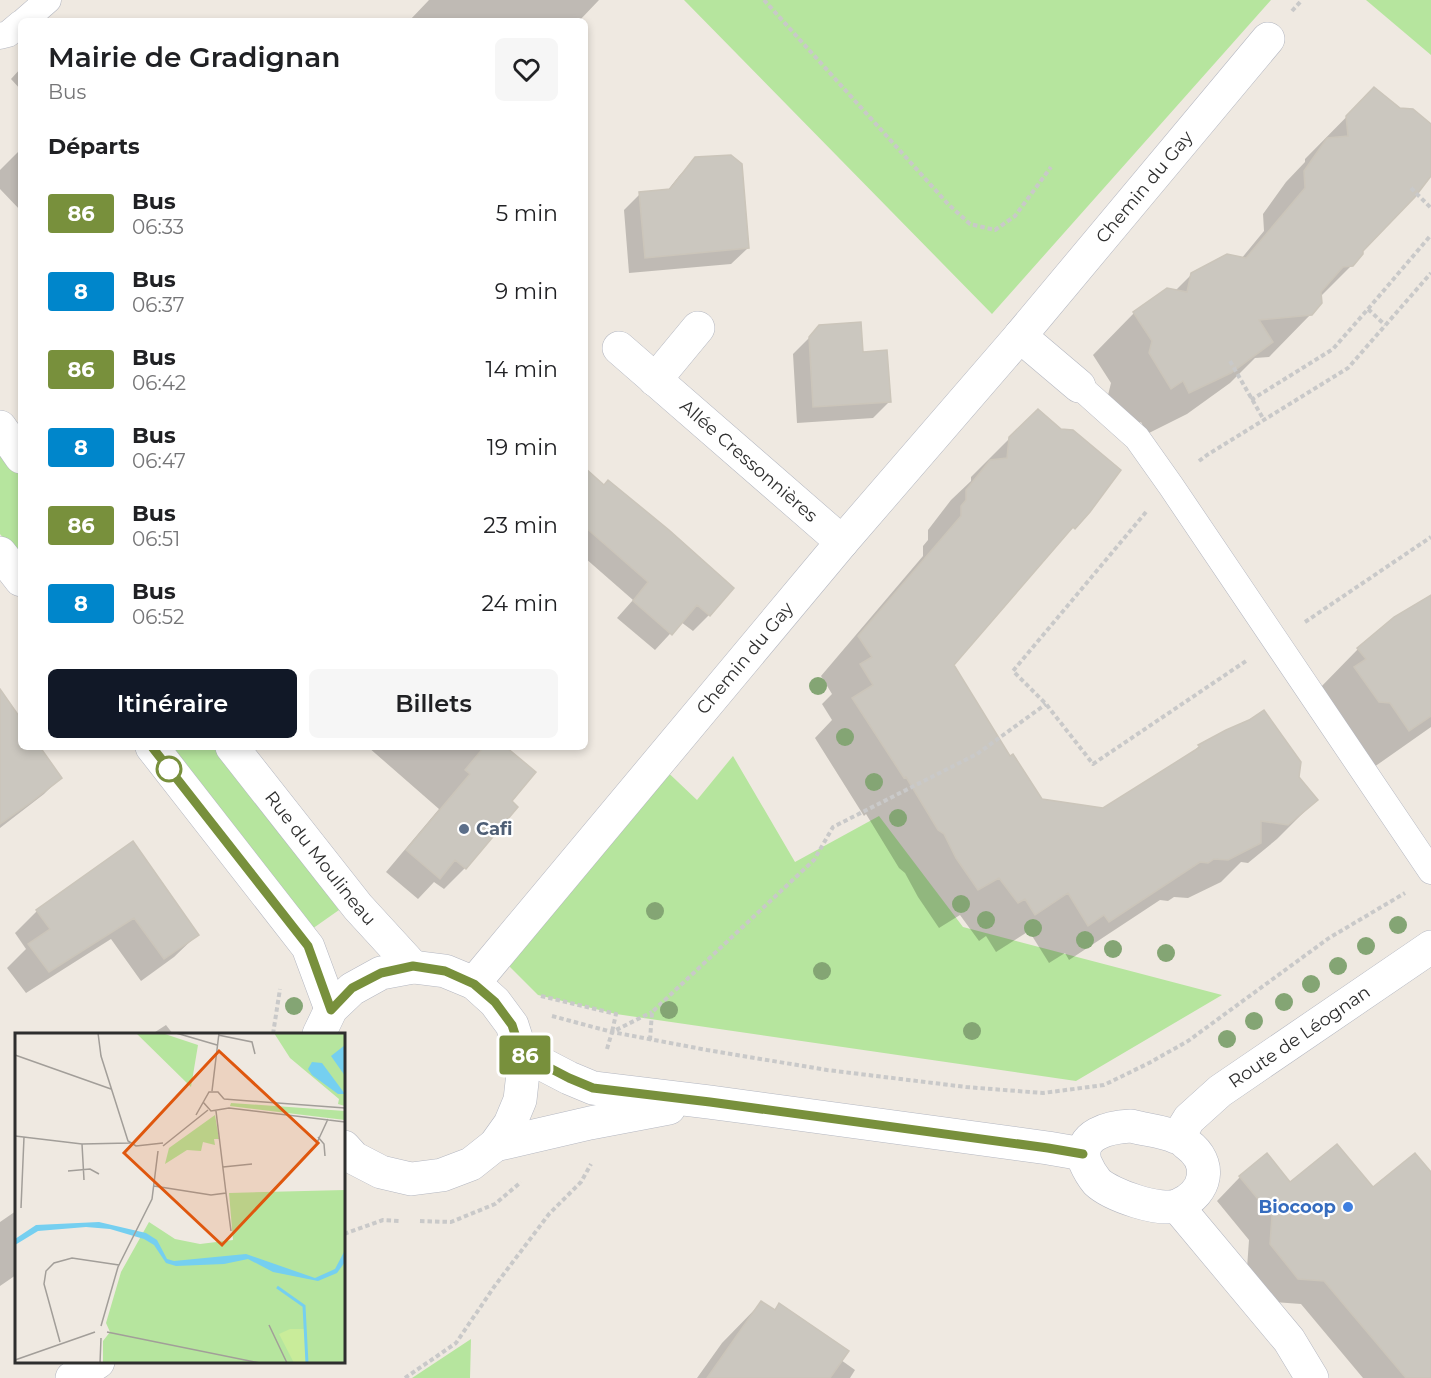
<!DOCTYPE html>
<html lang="fr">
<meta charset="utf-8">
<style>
body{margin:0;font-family:Montserrat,sans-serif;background:#f6f6f6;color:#202124;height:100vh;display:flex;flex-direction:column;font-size:22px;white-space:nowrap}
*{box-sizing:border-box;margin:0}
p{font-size:20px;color:#757577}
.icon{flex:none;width:33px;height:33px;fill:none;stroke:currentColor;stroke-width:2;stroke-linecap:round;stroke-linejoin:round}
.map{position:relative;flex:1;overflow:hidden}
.sheet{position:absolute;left:18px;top:18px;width:570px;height:732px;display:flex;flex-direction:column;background:#fff;border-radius:9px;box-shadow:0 3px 9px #0003}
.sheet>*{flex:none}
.badge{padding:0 12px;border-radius:4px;font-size:21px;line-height:39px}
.map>.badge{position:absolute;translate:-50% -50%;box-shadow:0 0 0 3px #fff}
h2{padding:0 30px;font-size:22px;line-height:54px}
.round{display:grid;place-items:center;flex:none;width:63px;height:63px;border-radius:9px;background:#f6f6f6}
.summary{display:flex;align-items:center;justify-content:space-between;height:102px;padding:0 30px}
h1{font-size:28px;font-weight:600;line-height:45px}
.cta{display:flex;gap:12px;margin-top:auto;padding:12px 30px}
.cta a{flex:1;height:69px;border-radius:9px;background:#111827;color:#fff;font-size:24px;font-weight:600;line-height:69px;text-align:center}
.cta a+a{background:#f6f6f6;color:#202124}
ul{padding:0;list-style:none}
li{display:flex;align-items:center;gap:18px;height:78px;padding:0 30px}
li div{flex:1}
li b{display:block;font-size:22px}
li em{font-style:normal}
li .badge{min-width:66px;font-weight:700;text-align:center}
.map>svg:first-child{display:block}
.green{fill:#b6e59e}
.shadow{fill:#0003}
.building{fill:#cbc7bf;stroke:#cbc5ba;stroke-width:1.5}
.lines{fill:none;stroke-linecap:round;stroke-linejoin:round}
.lane-casing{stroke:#b4b7c1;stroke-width:27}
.street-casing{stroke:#b4b7c1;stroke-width:34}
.secondary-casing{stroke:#b4b7c1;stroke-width:34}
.path{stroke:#c9c9c9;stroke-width:4;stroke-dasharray:4.5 3;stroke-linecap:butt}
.lane{stroke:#fff;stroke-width:26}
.street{stroke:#fff;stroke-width:33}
.secondary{stroke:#fff;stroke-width:33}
.tree{fill:#84a574}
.line-casing{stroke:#fff;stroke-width:14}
.line{stroke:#78903c;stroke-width:9}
.stop-dot{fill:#fff;stroke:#78903c;stroke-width:3}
.service-dot{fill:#5c6f8a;stroke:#fff;stroke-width:2}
.shop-dot{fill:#3f7fe0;stroke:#fff;stroke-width:2}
.labels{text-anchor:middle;stroke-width:4.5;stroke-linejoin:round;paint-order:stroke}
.street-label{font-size:18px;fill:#2e2e2e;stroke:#fff}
.service-label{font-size:18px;font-weight:bold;fill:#4e5e75;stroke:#fff;text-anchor:start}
.shop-label{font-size:18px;font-weight:bold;fill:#366cbe;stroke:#fff;text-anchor:end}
.inset-river{fill:none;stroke:#75cff0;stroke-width:3}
.inset-road{fill:none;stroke:#a29e99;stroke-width:1.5}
.view{fill:#df570e;fill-opacity:0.15;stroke:#df570e;stroke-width:3}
.inset-edge{fill:none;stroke:#2e2e2e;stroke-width:3}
</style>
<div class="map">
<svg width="1431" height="1378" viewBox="0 0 1431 1378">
<rect width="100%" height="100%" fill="#efe9e1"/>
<path class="green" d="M684 0H1271L992 314Z
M1366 0H1431V55Z
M0 445 21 474V560L0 534Z
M168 747H220L339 910 312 929Z
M733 756 795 862 879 816 963 927 1222 995 1076 1081 616 1014 538 995 507 964 658 763 697 800Z
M471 1339 470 1378H412Z"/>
<path class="shadow" d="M429 0H599L579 21H409Z
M21 68V90L11 79Z
M1374 89 1400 110 1431 125V173L1361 250 1352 265 1320 297 1311 314 1269 357 1255 358 1230 383 1187 414 1147 434 1141 422 1129 429 1108 395 1111 383 1093 355 1134 313 1175 291 1192 274 1241 259 1264 231 1263 214 1286 182 1305 162V159Z
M21 149V211L0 189V170Z
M696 159 748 248 731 264 629 273 624 210 640 194 667 191 679 176Z
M820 327 862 353 889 402 873 418 797 423 793 354Z
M1010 438 1089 511 1049 552 952 665 1010 758 1041 800 1104 810 1189 756 1199 746 1226 732 1298 778 1316 800 1277 839 1248 863 1241 862 1221 882 1188 898 1174 897 1168 901 1160 900 1069 960 1065 953 1049 963 1029 931 996 952 986 936 979 941 960 915 939 928 918 897 905 873 899 868 866 814 864 816 815 738 832 720 822 704 832 694 821 676 923 556V546L928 540V530L951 500 971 481V477Z
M585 470 709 615 693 631 681 622 655 650 617 618 633 600 585 558Z
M1431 597V727L1367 772 1317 691 1358 649Z
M0 716 21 722V747H38L60 778 44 794 0 828Z
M368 747H503L509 802 516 807 465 868 444 889 434 882 418 899 386 872 439 809Z
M133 843 197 935 174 957 141 981 111 939 26 993 7 968 26 949 15 933 37 911Z
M166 1025 173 1034H152Z
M1267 1155 1290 1184 1373 1189 1431 1175V1378H1363L1301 1304 1274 1302 1247 1268 1249 1240 1217 1201 1240 1177Z
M16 1211V1275L0 1286V1222Z
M761 1303 773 1311 779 1305 841 1360 855 1370 850 1378H697L722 1343Z"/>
<path class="building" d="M1374 87 1400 108 1413 109 1431 124V176L1415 197 1363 251V254L1353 266 1343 267 1321 292 1322 303 1312 315 1259 320 1273 342 1231 373 1189 393 1183 381 1171 389 1149 353 1152 341 1133 312 1167 288 1187 292 1191 273 1227 254 1246 258 1305 188 1304 171 1327 138 1348 136 1346 116Z
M731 155 742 164 749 248 645 258 639 192 670 189 695 157Z
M861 322 863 352 887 350 891 402 813 407 809 337 819 325Z
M1038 409 1061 429 1073 430 1121 470 1090 512 1075 529 1073 527 954 665 1010 756 1013 754 1042 799 1103 808 1200 747 1198 745 1226 730 1249 720 1264 710 1301 762 1299 777 1318 800 1288 825 1261 821V843L1228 860 1214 859 1208 863 1200 862 1109 922 1104 915 1088 926 1068 893 1035 915 1025 899 1018 903 999 878 978 890 956 858 944 834 938 830 906 777 904 778 852 698 873 685 860 664 872 657 858 636 961 516V506L966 500V490L990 460 1007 458 1009 437Z
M585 468 604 485 608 480 669 530 734 588 710 616 697 605 672 635 633 601 648 582 585 527Z
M1431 595V716L1409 731 1390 703 1379 702 1354 667 1366 659 1357 648 1394 617Z
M0 689 21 719V747H40L62 778 30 803 0 824Z
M484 747H506L536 772 512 801 518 807 466 869 455 860 440 879 406 850 470 774 465 770Z
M133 841 199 935 164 959 134 918 49 972 28 944 50 929 36 910Z
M1337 1144 1373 1187 1415 1153 1431 1172V1378H1406L1324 1281 1298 1279 1270 1244 1272 1216 1239 1176 1267 1153 1290 1182Z
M761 1301 775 1310 779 1303 849 1351 830 1378H707Z"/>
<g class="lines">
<g class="lane-casing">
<path id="lane" d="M24 21 48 0
M0 36 8 34 21 23
M1079 386 1137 438 1171 486 1431 871"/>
</g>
<g class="street-casing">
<g id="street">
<path id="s1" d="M1020 336 1268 39"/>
<path id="s2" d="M619 348 842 542"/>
<path d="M655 380 698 328"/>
<path id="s3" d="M474 983 842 542 1020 336 1079 386"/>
<path d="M72 1378 98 1362"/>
</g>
</g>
<g class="secondary-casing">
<g id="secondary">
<path d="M0 427 21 457"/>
<path d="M0 553 21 580"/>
<path d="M152 747 308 947 331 1009"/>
<path id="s4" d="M232 747 358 907 413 967"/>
<path d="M319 1034 331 1009 352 989 381 973 413 967 445 971 474 983 495 1002 512 1025 521 1053 523 1073 520 1100 510 1124 495 1145 471 1164 442 1175 411 1179 381 1172 354 1158 344 1147"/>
<path d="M521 1053 569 1078 593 1088 709 1102 1048 1148 1083 1154"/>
<path d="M1131 1126C1146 1130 1162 1131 1176 1137 1180 1138 1184 1141 1187 1144 1213 1163 1207 1192 1179 1205 1161 1213 1111 1195 1097 1182 1092 1176 1088 1169 1085 1162 1077 1134 1110 1127 1131 1126Z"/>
<path id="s5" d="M1178 1137 1189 1119 1220 1091 1431 947"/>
<path d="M495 1145 590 1123 669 1108"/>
<path d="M1177 1206 1289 1340 1312 1378"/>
</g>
</g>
<path class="path" d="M764 0 948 204 970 224 995 230 1015 216 1051 167
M1292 11 1302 0
M1411 188 1431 208
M1368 309 1431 235
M1230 361 1264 420
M1251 400 1333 349 1368 309 1385 325
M1199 461 1207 455 1348 368 1431 273
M1146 512 1013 671 1046 704 1093 764 1246 661
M1305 622 1431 537
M541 996 616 1014 612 1032
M552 1016 612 1032 707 1050 827 1070 966 1087 1043 1093 1104 1085 1149 1063 1188 1041 1329 938 1405 893
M273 1034 280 989
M650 1040 652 1012 814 860 833 827 977 754 1046 704
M607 1049 612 1032 652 1012
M420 1221 451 1222 495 1204 521 1182
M344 1234 383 1220 400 1221
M405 1378 456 1343 494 1287 549 1214 581 1182 591 1164"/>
<use href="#lane" class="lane"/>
<use href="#street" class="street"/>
<use href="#secondary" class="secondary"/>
</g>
<g class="tree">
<circle cx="818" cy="686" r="9"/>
<circle cx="845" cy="737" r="9"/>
<circle cx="874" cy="782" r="9"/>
<circle cx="898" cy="818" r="9"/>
<circle cx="961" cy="904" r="9"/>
<circle cx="655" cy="911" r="9"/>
<circle cx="986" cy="920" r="9"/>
<circle cx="1398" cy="925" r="9"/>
<circle cx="1033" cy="928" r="9"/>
<circle cx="1085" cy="940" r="9"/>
<circle cx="1366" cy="946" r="9"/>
<circle cx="1113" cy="949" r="9"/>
<circle cx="1166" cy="953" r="9"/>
<circle cx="1338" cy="966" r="9"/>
<circle cx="822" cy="971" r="9"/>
<circle cx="1311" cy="984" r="9"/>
<circle cx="1284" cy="1002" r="9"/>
<circle cx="294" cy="1006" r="9"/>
<circle cx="669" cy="1010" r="9"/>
<circle cx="1254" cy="1021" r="9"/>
<circle cx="972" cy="1031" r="9"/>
<circle cx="1227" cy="1039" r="9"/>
</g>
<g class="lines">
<g class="line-casing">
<path id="line" d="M152 747 308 946 331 1010 352 988 381 973 413 966 445 971 474 984 495 1002 512 1025 521 1053 569 1078 593 1088 710 1102 1048 1148 1083 1154"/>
</g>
<use href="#line" class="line"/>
</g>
<circle class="stop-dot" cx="169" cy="769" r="12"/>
<circle class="service-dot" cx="464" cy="829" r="6"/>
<circle class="shop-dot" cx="1348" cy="1207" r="6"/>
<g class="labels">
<g class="street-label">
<text dy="6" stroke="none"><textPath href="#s1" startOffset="194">Chemin du Gay</textPath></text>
<text dy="6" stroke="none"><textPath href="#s2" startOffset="172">Allée Cressonnières</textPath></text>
<text dy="6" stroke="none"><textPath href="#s3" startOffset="423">Chemin du Gay</textPath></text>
<text dy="6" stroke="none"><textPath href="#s4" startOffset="142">Rue du Moulineau</textPath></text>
<text dy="6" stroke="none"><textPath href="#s5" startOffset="159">Route de Léognan</textPath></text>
</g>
<g class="service-label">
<text x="476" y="835">Cafi</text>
</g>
<g class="shop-label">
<text x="1336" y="1213">Biocoop</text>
</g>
</g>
<g transform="translate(15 1033)">
<rect width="330" height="330" fill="#efe9e1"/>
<path d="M121 0H147L183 12 176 54ZM259 0H330V73L323 71 324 66 275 25ZM216 70 330 78V87L215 73ZM200 82 204 106H199L200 112 188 109 186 118 172 117 150 131 154 115ZM330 157V330H88V308L95 299 91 290 106 239 134 189 160 206 185 211 218 207 214 160Z" fill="#b6e59e"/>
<path d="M275 296H290L291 330H279L264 301Z" fill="#c9ec9a"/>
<path d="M330 12V43L316 23ZM297 29 307 30 330 61H323L297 42 293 36ZM84 189 131 200 142 207 152 226 159 228 231 221 300 245 320 236 330 217V229L322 240 303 248 258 239 233 226 209 231 161 233 151 230 139 212 129 206 95 196 71 194 23 198 0 212V206L21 192Z" fill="#75cff0"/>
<path class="inset-river" d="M262 254 289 273 292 330"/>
<path class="inset-road" d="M83 0 86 23 113 108 121 113 148 110M161 0 202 12M203 2 237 9 240 21M0 22 96 56M197 58 204 0M209 66 330 75M188 69 196 78 214 75 330 89M181 82 194 59H203L209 66M0 103 67 111 115 110M303 104 309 111 310 123M67 111 69 147M148 113 193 77M300 114 313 86M208 134 237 131M53 138 75 136 84 141M139 153 196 162 211 160 201 78M211 160 216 198M6 175 9 104M254 292 272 330M86 293 103 234 137 166 143 118M92 299 245 330M45 309 29 251 31 238 39 230 57 225 104 232M0 327 80 299M85 330 86 305"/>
<path class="view" d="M204 18 303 110 207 212 109 120Z"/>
<rect width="330" height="330" class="inset-edge"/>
</g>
</svg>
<b class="badge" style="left:525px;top:1055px;background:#78903c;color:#fff">86</b>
<section class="sheet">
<div class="summary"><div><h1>Mairie de Gradignan</h1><p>Bus</p></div><a class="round"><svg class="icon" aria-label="heart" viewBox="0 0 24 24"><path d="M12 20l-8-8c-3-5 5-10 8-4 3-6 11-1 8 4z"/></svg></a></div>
<h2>Départs</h2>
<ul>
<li><span class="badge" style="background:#78903c;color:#fff">86</span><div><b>Bus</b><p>06:33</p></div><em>5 min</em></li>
<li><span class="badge" style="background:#0086cb;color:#fff">8</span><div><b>Bus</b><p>06:37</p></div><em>9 min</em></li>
<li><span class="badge" style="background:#78903c;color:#fff">86</span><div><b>Bus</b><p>06:42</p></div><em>14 min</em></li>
<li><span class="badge" style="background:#0086cb;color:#fff">8</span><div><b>Bus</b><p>06:47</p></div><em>19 min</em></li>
<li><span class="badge" style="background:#78903c;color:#fff">86</span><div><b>Bus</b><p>06:51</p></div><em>23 min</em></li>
<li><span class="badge" style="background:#0086cb;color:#fff">8</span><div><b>Bus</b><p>06:52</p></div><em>24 min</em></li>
</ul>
<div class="cta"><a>Itinéraire</a><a>Billets</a></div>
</section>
</div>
